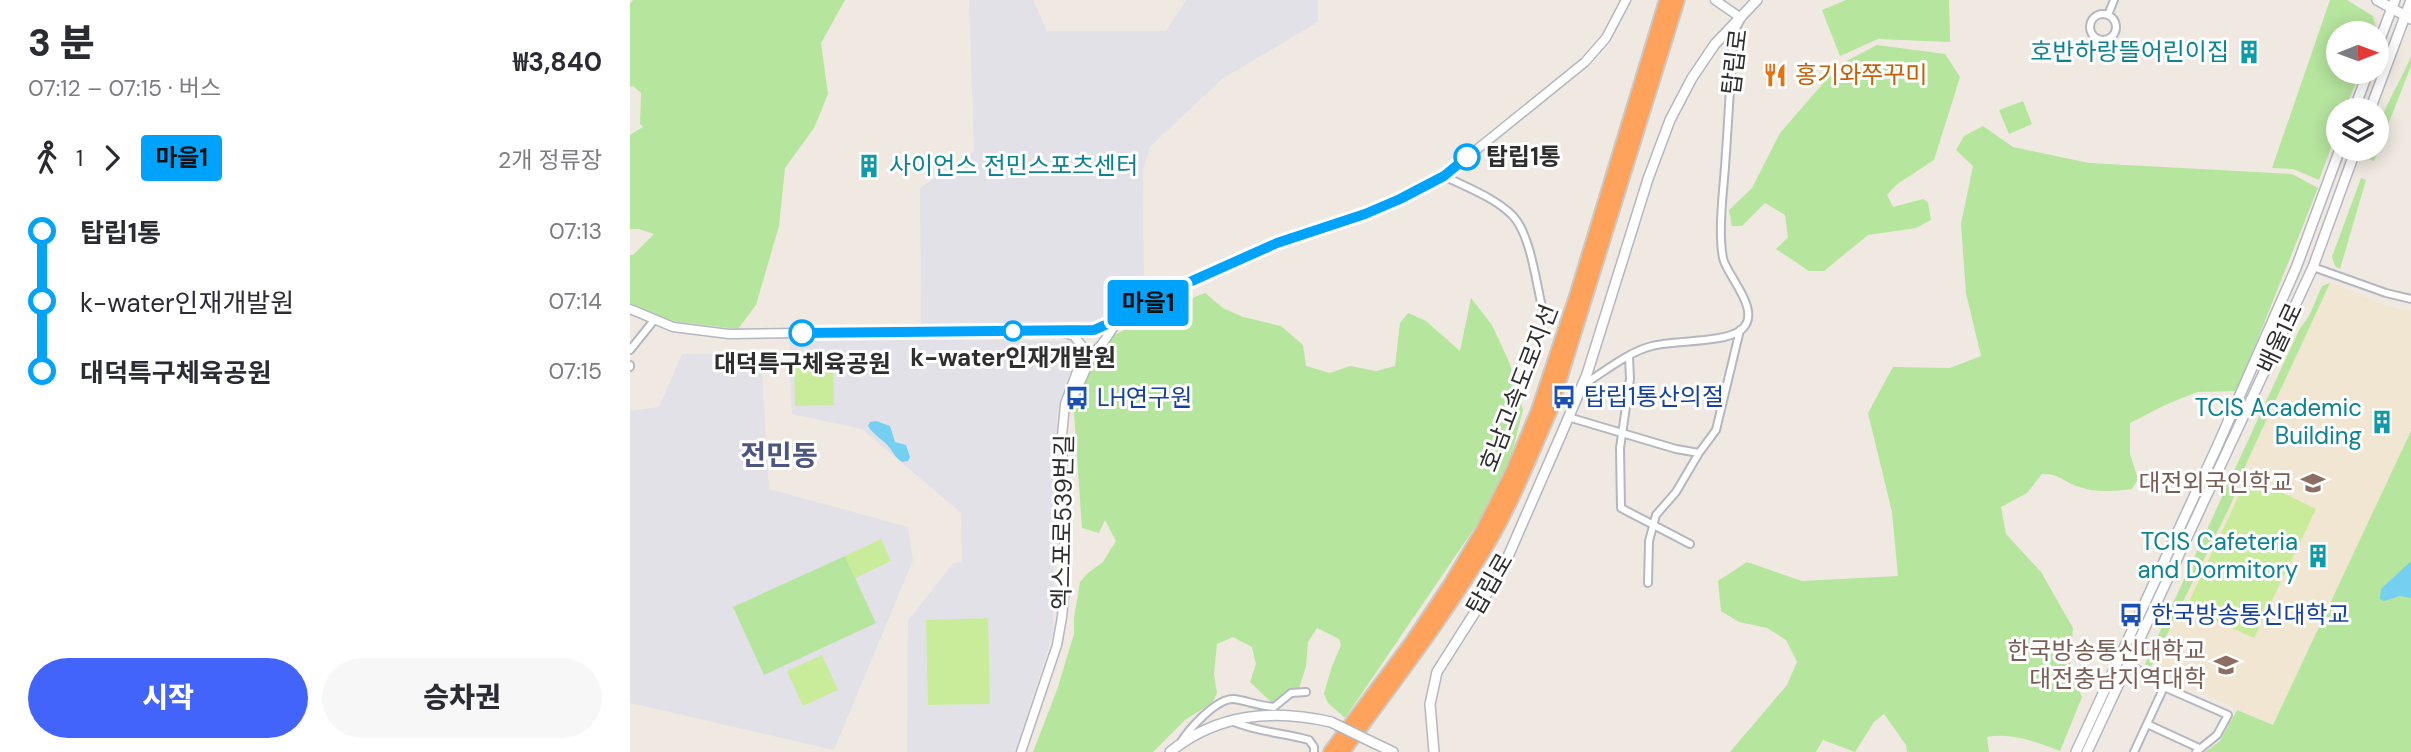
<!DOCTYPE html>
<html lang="ko">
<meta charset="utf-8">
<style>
body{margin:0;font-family:"DM Sans","Noto Sans KR",sans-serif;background:#f7f7f7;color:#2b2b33;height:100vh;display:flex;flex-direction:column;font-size:26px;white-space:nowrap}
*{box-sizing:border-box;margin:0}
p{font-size:23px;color:#7c7c81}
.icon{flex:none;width:38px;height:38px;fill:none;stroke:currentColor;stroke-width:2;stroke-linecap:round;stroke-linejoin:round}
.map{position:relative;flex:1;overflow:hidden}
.sheet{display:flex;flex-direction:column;background:#fff;width:630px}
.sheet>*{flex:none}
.badge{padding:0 14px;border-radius:5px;font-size:24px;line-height:46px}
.needle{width:46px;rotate:89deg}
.fabs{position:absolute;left:1696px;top:21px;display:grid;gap:14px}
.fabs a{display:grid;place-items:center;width:63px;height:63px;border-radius:50%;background:#fff;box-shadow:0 4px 18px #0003;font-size:35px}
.map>.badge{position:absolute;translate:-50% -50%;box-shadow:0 0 0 4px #fff}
.legs{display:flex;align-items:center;gap:10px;height:77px;padding:0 28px;font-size:23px}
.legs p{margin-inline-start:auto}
.overview{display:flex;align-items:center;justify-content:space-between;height:119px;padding:0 28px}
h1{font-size:38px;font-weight:800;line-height:52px}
.primary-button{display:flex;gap:14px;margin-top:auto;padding:14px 28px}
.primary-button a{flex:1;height:80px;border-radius:42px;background:#4264fb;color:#fff;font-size:28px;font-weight:800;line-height:80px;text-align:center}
.primary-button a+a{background:#f7f7f7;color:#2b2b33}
ul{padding:0 28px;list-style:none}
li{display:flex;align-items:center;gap:24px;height:70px;font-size:26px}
li i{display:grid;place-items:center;width:10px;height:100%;margin:0 9px;background:currentColor}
li i::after{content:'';width:18px;height:18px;margin:-9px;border:5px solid;border-radius:50%;background:#fff}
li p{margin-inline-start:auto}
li:first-child i{background:linear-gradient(#0000 50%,currentColor 0)}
li:last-child i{background:linear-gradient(currentColor 50%,#0000 0)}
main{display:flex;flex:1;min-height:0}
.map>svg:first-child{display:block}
.industrial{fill:#e3e1e8}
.education{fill:#f0e6d1}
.green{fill:#b6e59e}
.pitch{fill:#c9ec9a}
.water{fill:#75cff0}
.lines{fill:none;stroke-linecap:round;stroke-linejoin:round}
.minor-casing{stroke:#b4b7c1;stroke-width:10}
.tertiary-casing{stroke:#b4b7c1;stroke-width:11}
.secondary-casing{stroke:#b4b7c1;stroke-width:12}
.motorway-casing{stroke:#c9c9c9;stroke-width:16}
.minor{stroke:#fff;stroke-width:6}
.tertiary{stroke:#fff;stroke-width:8}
.secondary{stroke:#fff;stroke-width:9}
.motorway{stroke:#ffa35c;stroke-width:12}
.secondary-bridge-casing{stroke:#b4b7c1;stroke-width:12;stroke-linecap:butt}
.secondary-bridge{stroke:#fff;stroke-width:9}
.line-1-casing{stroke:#fff;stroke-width:16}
.line-1{stroke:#00a3fb;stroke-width:10}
.stop-1-dot{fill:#fff;stroke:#00a3fb;stroke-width:3.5}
.labels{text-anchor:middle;stroke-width:6;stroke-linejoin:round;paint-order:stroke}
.culture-label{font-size:24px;fill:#0d838f;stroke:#fff;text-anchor:end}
.street-label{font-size:24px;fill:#2e2e2e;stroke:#fff}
.food-label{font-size:24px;fill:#c56008;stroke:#fff;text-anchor:start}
.stop-label{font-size:24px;font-weight:bold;fill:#2e2e2e;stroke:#fff}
.transit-label{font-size:24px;fill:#164399;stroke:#fff;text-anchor:start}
.education-label{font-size:24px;fill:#785e54;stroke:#fff;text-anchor:end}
.quarter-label{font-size:28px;font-weight:bold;fill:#4d5680;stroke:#fff}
</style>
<main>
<section class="sheet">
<div class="overview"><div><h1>3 분</h1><p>07:12 – 07:15 · 버스</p></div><b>₩3,840</b></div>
<div class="legs"><svg class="icon" aria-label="walk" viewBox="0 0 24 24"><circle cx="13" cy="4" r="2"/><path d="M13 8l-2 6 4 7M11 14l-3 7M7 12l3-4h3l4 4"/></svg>1<svg class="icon" aria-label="forward" viewBox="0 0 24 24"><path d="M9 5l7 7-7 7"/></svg><b class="badge" style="background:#00a3fb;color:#111">마을1</b><p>2개 정류장</p></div>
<ul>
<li><i style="color:#00a3fb"></i><b>탑립1통</b><p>07:13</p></li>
<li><i style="color:#00a3fb"></i><span>k-water인재개발원</span><p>07:14</p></li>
<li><i style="color:#00a3fb"></i><b>대덕특구체육공원</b><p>07:15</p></li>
</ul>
<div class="primary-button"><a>시작</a><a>승차권</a></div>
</section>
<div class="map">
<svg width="1781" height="752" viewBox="0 0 1781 752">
<rect width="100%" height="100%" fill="#efe9e1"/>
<path class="industrial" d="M339 0H403L417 31H536L556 0H688V22L592 79 520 147 513 170 514 296 485 316 461 321 291 328 290 188 344 151Z
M213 339 441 341 449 351 435 385 427 413 423 634 385 752H277L278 621 323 563 332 562 331 513 232 429 162 414 159 341Z
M131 353 139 489 278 527 283 560 204 750 0 703V411L29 407 52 354Z"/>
<path class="education" d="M1700 283 1757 306 1781 311V431L1643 725 1520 669 1601 504 1617 462Z"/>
<path class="green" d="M3 0H215L191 43 198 94 184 128 155 168 149 226 126 305 108 329 25 319 0 305V255H3L24 234 9 229H0V135L13 127 10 124 11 93 3 86 0 87V4Z
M1216 0H1319L1320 42 1248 39 1210 56 1192 10Z
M1700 0H1717L1743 16 1746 28 1744 33H1708V72H1730L1715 110H1708V129L1689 180 1663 169 1642 168Z
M1247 45 1315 54 1330 77 1304 160 1266 185 1257 195 1263 207 1293 199 1298 202 1301 220 1286 228 1238 235 1194 271H1179L1146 249 1158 237 1155 215 1135 203 1112 226H1102L1099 210 1122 188 1150 133 1209 65Z
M1781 56V66L1744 161 1738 159 1742 149H1746C1746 115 1769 87 1781 56Z
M1393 101 1402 124 1379 134 1369 110Z
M1353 126 1383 147 1459 163 1662 174 1688 188 1607 391 1567 392 1535 405 1500 423V454L1508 479 1502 489C1485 491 1466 493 1450 487 1434 483 1430 473 1412 474L1397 493 1371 507 1376 534 1411 572 1443 628 1440 669 1452 697 1430 751C1406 742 1382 732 1357 737L1359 752H1277L1276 745 1254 714 1244 722 1225 752 1193 740 1186 752H1100L1157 685 1167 662 1156 640 1137 628 1109 622 1091 611 1088 581 1117 562 1172 581 1268 576 1262 512 1238 413 1263 367 1320 368 1351 356 1336 293 1331 224 1343 166 1326 150 1334 136Z
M1731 178 1736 180 1710 269 1705 266 1702 257Z
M1700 283 1617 462 1601 504 1520 669 1515 664 1669 330 1679 316 1692 286Z
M575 293 593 308 613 317 651 326 673 345 676 366 700 373 720 366 746 371 765 366 770 323 778 313 796 321 830 351 841 298 862 325 880 364 893 410 879 464 854 514 715 718 698 703 694 694 701 669 711 645 709 639 687 628 678 642 676 666 668 692 643 704 620 682 626 664 622 647 603 637 587 644 584 674 587 693 582 703 555 720 523 752H403L427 690 444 634V618L450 582 458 573 473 562 486 541 475 520 469 533 452 528 444 412 449 393 464 357 471 351 477 339 532 310Z
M1781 431V752H1575L1590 741 1607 710 1643 725Z
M215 556 246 623 134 675 103 607Z"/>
<path class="pitch" d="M203 356 204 405 165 406 164 357Z
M1618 476 1686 509 1624 638 1556 608Z
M251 539 261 561 225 578 215 556Z
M358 618 360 704 298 705 296 620Z
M192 655 208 690 173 706 157 671Z"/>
<path class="water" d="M246 421 260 426 265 442 276 445 280 457 278 461 272 462C266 458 264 454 260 448 254 440 244 436 238 426L240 422Z
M1781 561V598L1770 596 1754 601 1750 599 1751 589Z"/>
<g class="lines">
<g class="minor-casing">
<path id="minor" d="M1460 27a13 13 0 1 1 26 0a13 13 0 1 1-26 0Z
M1478 15 1484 0
M814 176C836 187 863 197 881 214 900 231 906 282 912 307
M1683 267 1756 293 1781 299
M0 350 25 319
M999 357 1000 379 990 448 991 508 1060 544
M0 365V367
M953 385C974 372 998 352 1022 346 1046 340 1094 343 1111 330 1134 312 1096 275 1093 258 1088 232 1093 193 1095 167 1098 123 1101 78 1103 34L1110 21
M938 417 1046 449 1069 453
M1018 583 1019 541 1026 515 1046 492 1069 453 1086 430 1110 330
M1499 664 1534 687 1598 715 1587 735 1566 752
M604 722C627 732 655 733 679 740L684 747V752
M1517 724 1569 748
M549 745C558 730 586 698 604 699 617 701 630 706 644 707L661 693 676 692
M1504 752 1534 687"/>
</g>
<g class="tertiary-casing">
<path id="tertiary" d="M1085 0 1111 18
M0 309 43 327 99 334 439 329 454 331 473 327 535 293 647 243 735 214 814 176 955 62 976 38 996 0
M442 400 464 351C474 346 479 331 488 322
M391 752 427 645 432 617 435 586 432 436 435 404 455 350 444 336 430 331"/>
</g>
<g class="secondary-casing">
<path id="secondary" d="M1747 0 1781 19
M1746 50 1765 0
M1724 110 1738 72
M1740 110 1781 0
M744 743 763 752
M540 752C588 713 643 709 701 722
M804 752 800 704 807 672 873 568 931 435 957 374 1018 179 1040 120 1062 78 1085 44 1127 0
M1446 752 1586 449 1666 268 1710 149
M1457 752 1683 267 1726 149"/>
</g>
<g class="motorway-casing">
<path id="motorway" d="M700 752 783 640 819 586 852 531 883 470 908 410 946 296 1036 0
M713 752C764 682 817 614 861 539 884 499 901 455 920 412L1048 0"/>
</g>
<use href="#minor" class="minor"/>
<use href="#tertiary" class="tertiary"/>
<use href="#secondary" class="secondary"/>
<use href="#motorway" class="motorway"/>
<g class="secondary-bridge-casing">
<path id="secondary-bridge" d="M701 722 744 743"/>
</g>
<use href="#secondary-bridge" class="secondary-bridge"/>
</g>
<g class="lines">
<g class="line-1-casing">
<path id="line-1" d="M172 333 464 330 493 317 535 293 647 243 735 214 770 199 814 176 837 157"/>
</g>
<use href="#line-1" class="line-1"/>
</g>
<defs>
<g id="building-bare" transform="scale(1.89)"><path d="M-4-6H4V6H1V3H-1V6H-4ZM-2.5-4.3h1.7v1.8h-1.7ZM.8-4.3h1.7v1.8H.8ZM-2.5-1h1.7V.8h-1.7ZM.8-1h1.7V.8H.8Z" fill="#0f9aa8" stroke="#fff" stroke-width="2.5" paint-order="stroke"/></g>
<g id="restaurant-bare" transform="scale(1.89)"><path d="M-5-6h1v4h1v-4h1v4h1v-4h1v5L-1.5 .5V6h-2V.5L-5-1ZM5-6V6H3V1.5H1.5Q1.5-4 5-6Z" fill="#e8710a" stroke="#fff" stroke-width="2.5" paint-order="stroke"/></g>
<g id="bus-bare" transform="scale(1.89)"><path d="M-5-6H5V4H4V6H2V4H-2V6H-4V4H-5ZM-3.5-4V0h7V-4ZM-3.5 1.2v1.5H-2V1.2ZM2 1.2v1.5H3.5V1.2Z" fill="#1a4fb4" stroke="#fff" stroke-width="2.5" paint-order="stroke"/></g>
<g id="school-bare" transform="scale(1.89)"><path d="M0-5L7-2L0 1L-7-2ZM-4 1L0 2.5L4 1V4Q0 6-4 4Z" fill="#8d6e63" stroke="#fff" stroke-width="2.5" paint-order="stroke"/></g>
</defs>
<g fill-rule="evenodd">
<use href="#building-bare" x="1619" y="52"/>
<use href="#restaurant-bare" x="1145" y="75"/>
<use href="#building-bare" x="239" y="166"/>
<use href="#bus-bare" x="934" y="397"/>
<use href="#bus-bare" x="447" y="398"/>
<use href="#building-bare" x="1752" y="422"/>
<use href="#school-bare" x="1683" y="483"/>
<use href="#building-bare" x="1688" y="556"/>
<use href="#bus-bare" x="1501" y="615"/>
<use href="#school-bare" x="1596" y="665"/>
</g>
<g class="stop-1-dot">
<circle cx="837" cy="157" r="12"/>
<circle cx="383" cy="331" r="9"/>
<circle cx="172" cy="333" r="12"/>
</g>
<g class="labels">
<g class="culture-label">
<text x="1599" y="60">호반하랑뜰어린이집</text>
<text x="259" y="174" text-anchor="start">사이언스 전민스포츠센터</text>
<text x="1732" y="416">TCIS Academic<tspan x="1732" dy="28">Building</tspan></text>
<text x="1668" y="550">TCIS Cafeteria<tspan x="1668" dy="28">and Dormitory</tspan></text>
</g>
<g class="street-label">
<text transform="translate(1105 62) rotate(-83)" y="8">탑립로</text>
<text transform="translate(1650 338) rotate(-65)" y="8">배울1로</text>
<text transform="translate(889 388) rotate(-69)" y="8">호남고속도로지선</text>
<text transform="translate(433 522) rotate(-89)" y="8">엑스포로539번길</text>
<text transform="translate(860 584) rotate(-60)" y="8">탑립로</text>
</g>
<g class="food-label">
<text x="1165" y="83">홍기와쭈꾸미</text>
</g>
<g class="stop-label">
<text x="856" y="165" text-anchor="start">탑립1통</text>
<text x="383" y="366">k-water인재개발원</text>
<text x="172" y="372">대덕특구체육공원</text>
</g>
<g class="transit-label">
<text x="954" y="405">탑립1통산의절</text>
<text x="467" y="406">LH연구원</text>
<text x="1521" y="623">한국방송통신대학교</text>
</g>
<g class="education-label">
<text x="1663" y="491">대전외국인학교</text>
<text x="1576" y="659">한국방송통신대학교<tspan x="1576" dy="28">대전충남지역대학</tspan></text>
</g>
<g class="quarter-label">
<text x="149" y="465">전민동</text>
</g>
</g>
</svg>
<div class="fabs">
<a><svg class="needle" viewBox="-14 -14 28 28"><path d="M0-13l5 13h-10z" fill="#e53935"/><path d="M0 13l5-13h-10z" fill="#7c7c81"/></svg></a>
<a><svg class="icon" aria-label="layers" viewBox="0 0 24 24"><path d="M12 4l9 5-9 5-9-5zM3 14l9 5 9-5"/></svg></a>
</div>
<b class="badge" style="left:518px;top:303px;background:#00a3fb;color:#111">마을1</b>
</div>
</main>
